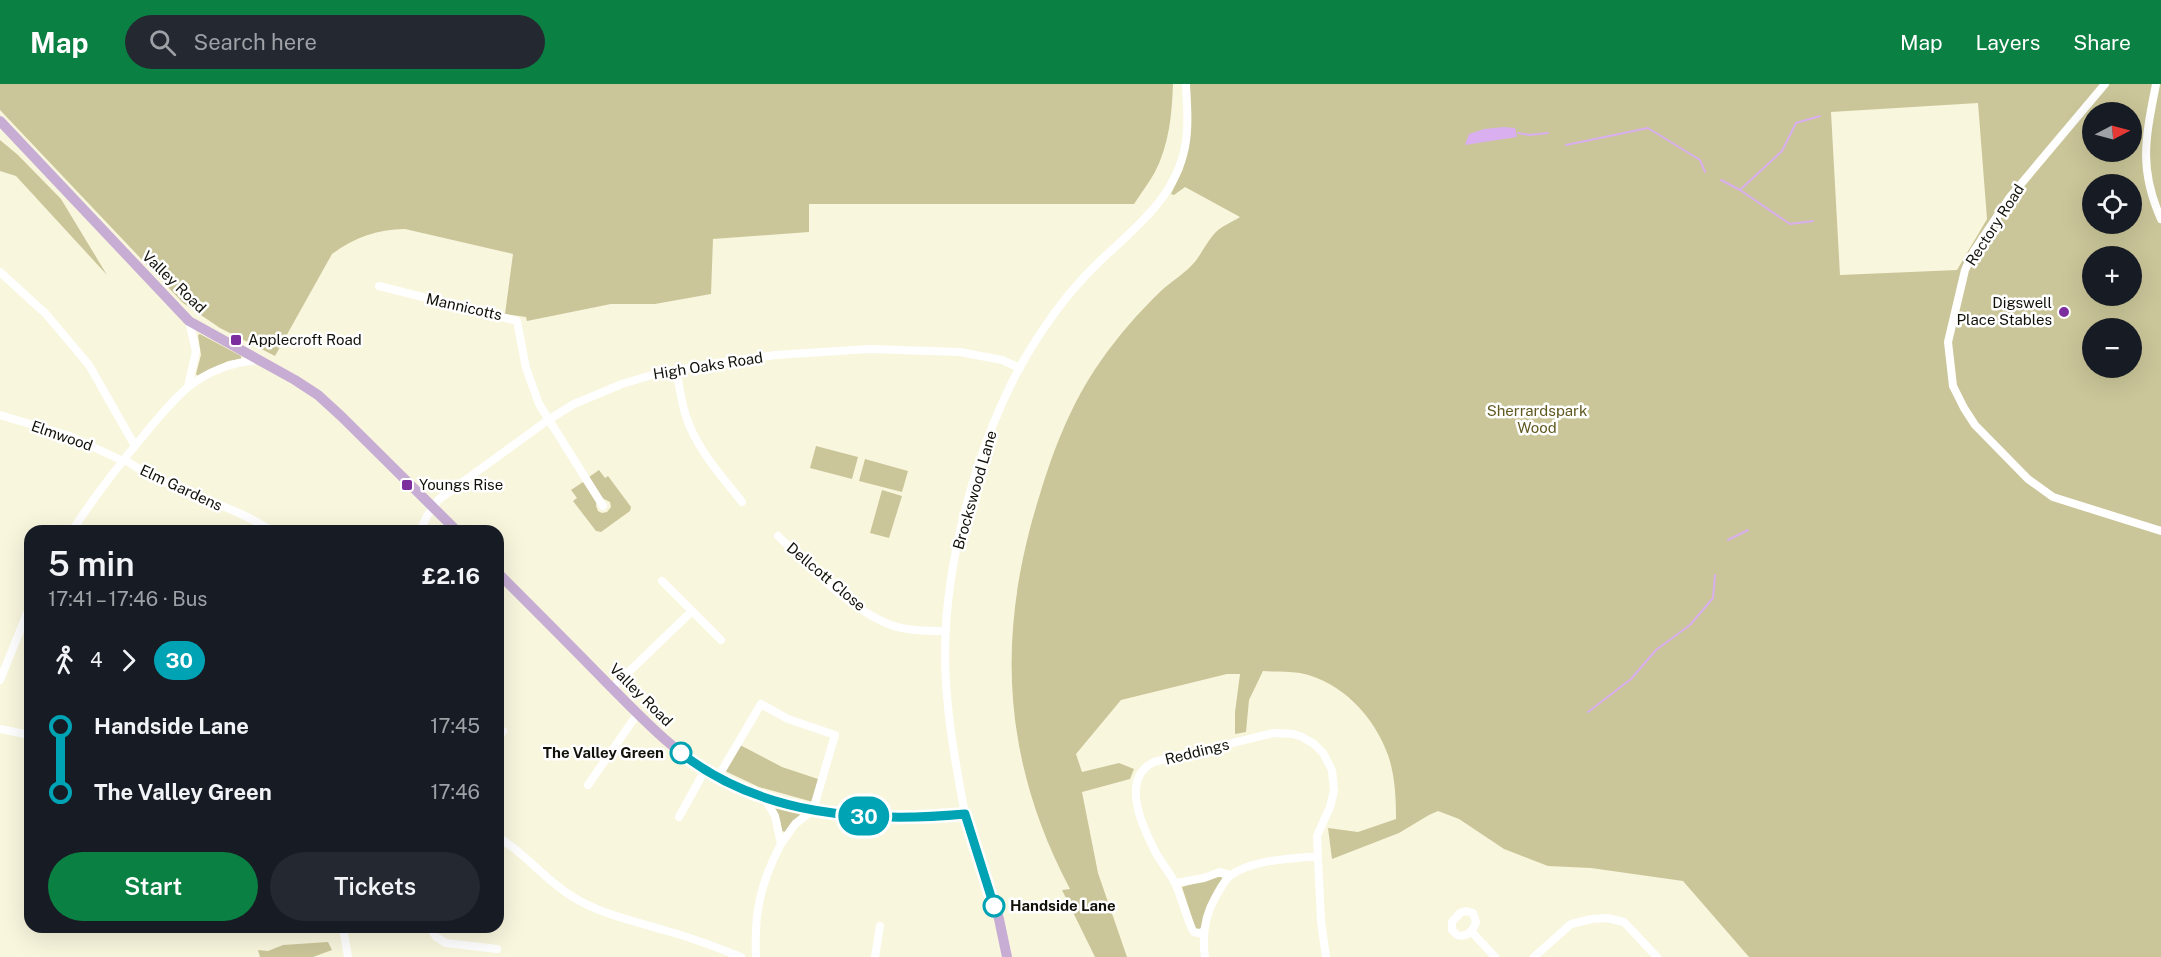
<!DOCTYPE html>
<meta charset="utf-8">
<style>
body{margin:0;font-family:"Public Sans",sans-serif;background:#242831;color:#f1f3f6;height:100vh;display:flex;flex-direction:column;font-size:22px;white-space:nowrap}
*{box-sizing:border-box;margin:0}
p{font-size:20px;color:#9ea1a6}
.icon{flex:none;width:33px;height:33px;fill:none;stroke:currentColor;stroke-width:2;stroke-linecap:round;stroke-linejoin:round}
.map{position:relative;flex:1;overflow:hidden}
.sheet{position:absolute;left:24px;top:441px;width:480px;height:408px;display:flex;flex-direction:column;background:#171b24;border-radius:18px;box-shadow:0 6px 24px #0002}
.sheet>*{flex:none}
.badge{padding:0 12px;border-radius:20px;font-size:21px;line-height:39px}
.needle{width:39px;rotate:84deg}
.controls{position:absolute;left:2082px;top:18px;display:grid;gap:12px}
.controls a{display:grid;place-items:center;width:60px;height:60px;border-radius:50%;background:#171b24;box-shadow:0 6px 24px #0002;font-size:30px}
.map>.badge{position:absolute;translate:-50% -50%;box-shadow:0 0 0 3px #fff}
.legs{display:flex;align-items:center;gap:9px;height:66px;padding:0 24px;font-size:20px}
.legs p{margin-inline-start:auto}
.summary{display:flex;align-items:center;justify-content:space-between;height:102px;padding:0 24px}
h1{font-size:33px;font-weight:600;line-height:45px}
.button{display:flex;gap:12px;margin-top:auto;padding:12px 24px}
.button a{flex:1;height:69px;border-radius:36px;background:#0b8043;color:#fff;font-size:24px;font-weight:600;line-height:69px;text-align:center}
.button a+a{background:#242831;color:#f1f3f6}
ul{padding:0 24px;list-style:none}
li{display:flex;align-items:center;gap:21px;height:66px;font-size:22px}
li i{display:grid;place-items:center;width:9px;height:100%;margin:0 8px;background:currentColor}
li i::after{content:'';width:15px;height:15px;margin:-8px;border:4px solid;border-radius:50%;background:#171b24}
li p{margin-inline-start:auto}
li:first-child i{background:linear-gradient(#0000 50%,currentColor 0)}
li:last-child i{background:linear-gradient(currentColor 50%,#0000 0)}
header{display:flex;align-items:center;gap:36px;box-sizing:border-box;height:84px;padding:0 30px;background:#0b8043;color:#fff}
header strong{font-size:28px}
nav{display:flex;gap:33px;margin-inline-start:auto;font-size:21px}
.search{width:420px;height:54px;background:#242831;display:flex;align-items:center;gap:15px;box-sizing:border-box;padding:0 21px;border-radius:33px;color:#9ea1a6;font-size:22px}
.map>svg:first-child{display:block}
.green{fill:#cbc699;fill-rule:evenodd}
.water{fill:#d9afef}
.lines{fill:none;stroke-linecap:round;stroke-linejoin:round}
.stream{stroke:#d9afef;stroke-width:2}
.minor{stroke:#fff;stroke-width:8}
.major{stroke:#c7add4;stroke-width:10}
.line-1-casing{stroke:#fff;stroke-width:14}
.line-1{stroke:#00a3b4;stroke-width:9}
.poi-dot{fill:#7d2e9e;stroke:#fff;stroke-width:2}
.stop-1-dot{fill:#fff;stroke:#00a3b4;stroke-width:3}
.labels{text-anchor:middle;stroke-width:5;stroke-linejoin:round;paint-order:stroke}
.street-label{font-size:15px;fill:#121109;stroke:#fff}
.poi-label{font-size:15px;fill:#121109;stroke:#fff;text-anchor:start}
.park-label{font-size:15px;fill:#605920;stroke:#fff}
.stop-label{font-size:15px;font-weight:bold;fill:#121109;stroke:#fff;text-anchor:end}
</style>
<header>
<strong>Map</strong>
<div class="search"><svg class="icon" aria-label="search" viewBox="0 0 24 24"><circle cx="10" cy="10" r="6"/><path d="M15 15l6 6"/></svg>Search here</div>
<nav><a>Map</a><a>Layers</a><a>Share</a></nav>
</header>
<div class="map">
<svg width="2161" height="873" viewBox="0 0 2161 873">
<rect width="100%" height="100%" fill="#f9f6de"/>
<path class="green" d="M0 0H1173C1172 30 1169 61 1155 88 1149 99 1141 109 1134 120H809V148L713 155 711 210 655 220H611L527 237 526 233 505 230 513 170 405 145C377 145 354 154 332 170L275 272 220 244 183 219 0 26Z
M1189 0H2161V873H1749L1683 797 1591 784 1548 782 1504 765 1459 735 1438 727 1429 731 1399 749 1332 775 1328 744 1358 748 1396 735C1396 714 1395 691 1388 671 1374 632 1341 597 1300 589 1288 587 1275 588 1263 587L1249 616 1246 648 1235 650V628L1240 590H1227L1121 616 1076 670 1082 688 1119 679 1134 685 1130 695 1082 708 1098 789 1127 873H1095L1062 806 1070 805C1001 674 996 549 1040 410 1054 364 1072 318 1100 278 1118 252 1139 228 1162 206 1171 198 1182 191 1190 183 1200 174 1205 160 1214 150 1220 143 1232 138 1240 133L1185 103 1174 111 1171 110 1183 85ZM1978 19 1987 135 1957 186 1840 191 1831 28ZM2092 28H2132V68H2092ZM2092 100H2132V140H2092ZM2092 172H2132V212H2092ZM2092 244H2132V284H2092Z
M0 56 18 71 61 115 107 191 16 92 0 87Z
M200 250 241 272V275L228 277 198 292 196 290 201 271 198 251Z
M816 362 858 373 852 395 810 384Z
M865 375 908 387 902 408 859 397Z
M599 386 605 394 608 392 631 423 630 427 601 448 596 447 573 417 577 414 571 406 583 398 585 399 597 416 596 422 598 427 602 429 607 428 611 423 610 418 602 414 589 393Z
M882 406 902 412 889 454 870 449Z
M740 661 782 683 818 695 813 718 759 703 725 687Z
M774 724 801 730 785 748 782 747 780 736Z
M1220 792 1223 795 1201 844 1196 846 1182 803Z
M328 858 332 866 313 873H260L258 866 268 867 283 861Z"/>
<path class="water" d="M1504 43 1515 44 1517 53 1465 61 1469 50 1484 45Z"/>
<g class="lines">
<path class="stream" d="M1518 49 1529 51 1548 49
M1566 61 1648 44 1700 76 1705 88
M1721 96 1740 106 1790 140 1813 137
M1740 106 1782 67 1796 39 1820 32
M1728 456 1748 446
M1588 628 1631 595 1656 566 1690 541 1713 514 1715 491"/>
<path class="minor" d="M2105 0 2010 113 1974 167 1965 186 1948 258 1953 302 1964 324 1975 341 2028 395 2053 413 2161 447
M2156 0C2146 52 2138 84 2161 135
M0 188 46 230 89 281 135 362
M379 202 517 237 526 284 539 320 603 422
M676 285C680 305 682 326 691 345 703 372 724 395 742 418
M188 303 196 267 189 237
M0 331 70 352 123 377
M124 375C168 407 226 417 272 447
M72 447C94 413 118 382 144 351 157 335 171 318 187 304 208 287 233 278 259 276
M420 447 427 432 438 416 548 336 574 320 622 300 652 291 710 280 776 271 870 265 960 268 1002 276 1020 284
M778 452C809 482 849 525 891 541 908 547 927 547 946 547
M662 497 721 556
M0 596 30 522
M612 604 692 527
M0 645 30 651
M498 655 503 647
M718 693 761 620 788 635 835 651 813 726 795 740 781 760 775 732 764 713
M588 701 638 629
M965 730C955 677 945 623 945 568 946 466 984 332 1042 247 1059 221 1078 198 1100 177 1135 144 1175 114 1185 63 1189 42 1187 21 1186 0
M679 733 705 686
M498 753C526 770 545 796 573 813 602 831 635 837 667 847 693 854 716 863 741 873
M1176 799 1204 794 1220 788 1231 791
M1466 827 1473 829 1476 838C1473 847 1467 854 1457 851L1452 846V838L1460 829Z
M343 843 348 873
M430 843 436 853 446 859 497 865
M1471 847 1495 873
M1203 850 1194 848 1192 845C1186 831 1182 816 1176 801 1171 790 1162 780 1156 769 1143 744 1119 695 1154 678L1274 649 1293 650 1302 653 1314 660 1323 669 1332 686 1334 707 1330 723 1317 752 1321 837 1326 873
M756 873C754 829 760 800 781 760
M875 873 880 842
M1205 873C1202 852 1204 833 1215 814 1219 807 1224 796 1231 791 1254 775 1291 775 1318 772
M1534 873 1571 840 1592 835 1607 834 1624 838 1657 873"/>
<path class="major" d="M0 37 189 237 295 296 318 311 341 332 457 447
M498 489C534 525 571 562 607 599 641 633 674 669 717 693 792 734 881 737 965 730L999 835 1007 873"/>
</g>
<g class="lines">
<g class="line-1-casing">
<path id="line-1" d="M681 669C761 732 867 739 965 730L994 822"/>
</g>
<use href="#line-1" class="line-1"/>
</g>
<g class="poi-dot">
<circle cx="2064" cy="228" r="6"/>
<rect x="230" y="250" width="12" height="12" rx="3"/>
<rect x="401" y="395" width="12" height="12" rx="3"/>
</g>
<g class="stop-1-dot">
<circle cx="681" cy="669" r="10"/>
<circle cx="994" cy="822" r="10"/>
</g>
<g class="labels">
<g class="street-label">
<text transform="translate(1995 141) rotate(-57)" y="5">Rectory Road</text>
<text transform="translate(174 198) rotate(44)" y="5">Valley Road</text>
<text transform="translate(464 223) rotate(13)" y="5">Mannicotts</text>
<text transform="translate(708 282) rotate(-9)" y="5">High Oaks Road</text>
<text transform="translate(62 352) rotate(19)" y="5">Elmwood</text>
<text transform="translate(181 404) rotate(25)" y="5">Elm Gardens</text>
<text transform="translate(975 406) rotate(-74)" y="5">Brockswood Lane</text>
<text transform="translate(826 493) rotate(40)" y="5">Dellcott Close</text>
<text transform="translate(641 611) rotate(45)" y="5">Valley Road</text>
<text transform="translate(1197 668) rotate(-14)" y="5">Reddings</text>
</g>
<g class="poi-label">
<text x="2052" y="224" text-anchor="end">Digswell<tspan x="2052" dy="17">Place Stables</tspan></text>
<text x="248" y="261">Applecroft Road</text>
<text x="419" y="406">Youngs Rise</text>
</g>
<g class="park-label">
<text x="1537" y="332">Sherrardspark<tspan x="1537" dy="17">Wood</tspan></text>
</g>
<g class="stop-label">
<text x="664" y="674">The Valley Green</text>
<text x="1010" y="827" text-anchor="start">Handside Lane</text>
</g>
</g>
</svg>
<div class="controls">
<a><svg class="needle" viewBox="-14 -14 28 28"><path d="M0-13l5 13h-10z" fill="#e53935"/><path d="M0 13l5-13h-10z" fill="#9ea1a6"/></svg></a>
<a><svg class="icon" aria-label="locate" viewBox="0 0 24 24"><circle cx="12" cy="12" r="6"/><path d="M12 2v4M12 18v4M2 12h4M18 12h4"/></svg></a>
<a>+</a>
<a>−</a>
</div>
<b class="badge" style="left:864px;top:732px;background:#00a3b4;color:#fff">30</b>
<section class="sheet">
<div class="summary"><div><h1>5 min</h1><p>17:41 – 17:46 · Bus</p></div><b>£2.16</b></div>
<div class="legs"><svg class="icon" aria-label="walk" viewBox="0 0 24 24"><circle cx="13" cy="4" r="2"/><path d="M13 8l-2 6 4 7M11 14l-3 7M7 12l3-4h3l4 4"/></svg>4<svg class="icon" aria-label="forward" viewBox="0 0 24 24"><path d="M9 5l7 7-7 7"/></svg><b class="badge" style="background:#00a3b4;color:#fff">30</b></div>
<ul>
<li><i style="color:#00a3b4"></i><b>Handside Lane</b><p>17:45</p></li>
<li><i style="color:#00a3b4"></i><b>The Valley Green</b><p>17:46</p></li>
</ul>
<div class="button"><a>Start</a><a>Tickets</a></div>
</section>
</div>
